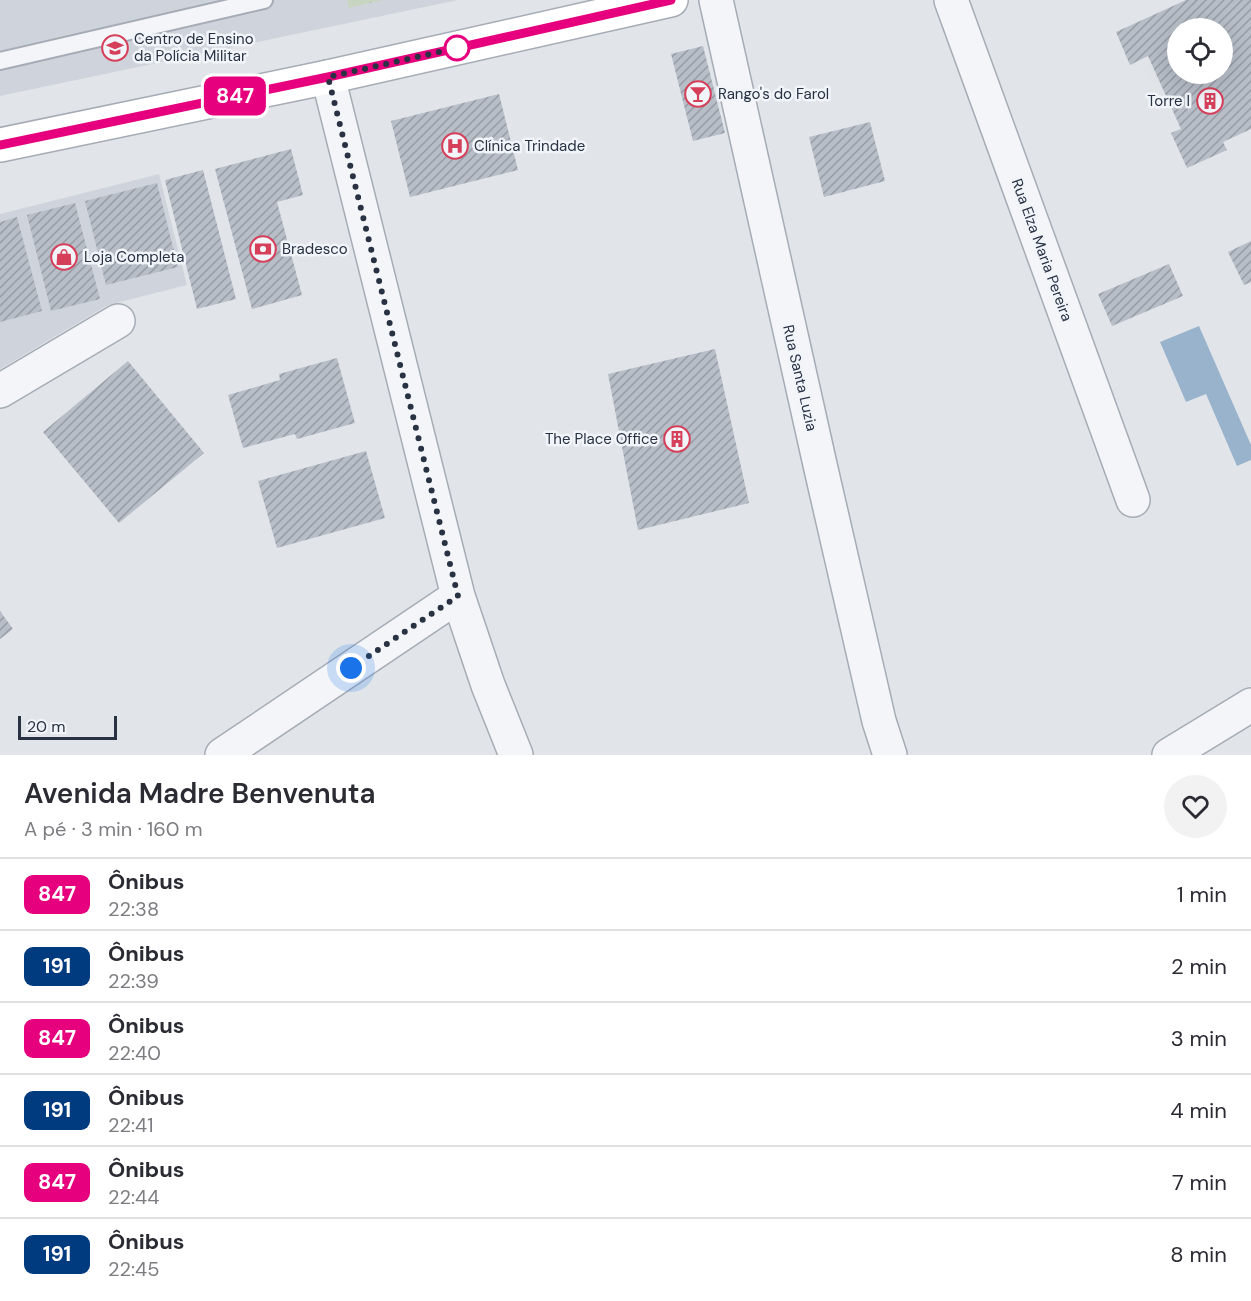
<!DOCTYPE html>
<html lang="pt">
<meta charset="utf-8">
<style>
body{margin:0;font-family:"DM Sans",sans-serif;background:#f2f2f3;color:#2b2b33;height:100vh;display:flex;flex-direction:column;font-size:22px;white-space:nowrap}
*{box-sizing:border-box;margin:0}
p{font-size:20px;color:#7c7c81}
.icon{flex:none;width:33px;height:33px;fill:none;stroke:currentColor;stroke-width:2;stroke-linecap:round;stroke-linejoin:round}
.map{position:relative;height:755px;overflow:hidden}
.side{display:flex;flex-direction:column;background:#fff;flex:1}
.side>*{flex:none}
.badge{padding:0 12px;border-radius:9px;font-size:21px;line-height:39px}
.fabs{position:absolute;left:1167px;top:18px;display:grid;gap:12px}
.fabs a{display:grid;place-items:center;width:66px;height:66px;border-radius:50%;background:#fff;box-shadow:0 6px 24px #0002;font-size:30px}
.scale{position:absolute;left:18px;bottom:15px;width:99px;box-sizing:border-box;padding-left:6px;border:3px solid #283243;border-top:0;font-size:16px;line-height:21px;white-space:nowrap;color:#283243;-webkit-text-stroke:4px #f1f4f8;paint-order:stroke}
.you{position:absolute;width:30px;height:30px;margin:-15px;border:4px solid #fff;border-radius:50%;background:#1a73e8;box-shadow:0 0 0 9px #1a73e833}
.map>.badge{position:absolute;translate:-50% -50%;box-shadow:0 0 0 3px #fff}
.round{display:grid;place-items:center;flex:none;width:63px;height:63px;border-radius:32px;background:#f2f2f3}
.headline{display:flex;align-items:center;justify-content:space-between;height:102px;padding:0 24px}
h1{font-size:28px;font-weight:600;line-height:45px}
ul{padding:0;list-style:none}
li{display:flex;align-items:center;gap:18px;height:72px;padding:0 24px;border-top:2px solid #e1e1e2}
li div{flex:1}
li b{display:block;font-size:22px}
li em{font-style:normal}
li .badge{min-width:66px;font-weight:700;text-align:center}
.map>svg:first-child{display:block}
.built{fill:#cfd4dc}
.forest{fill:url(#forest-firs)}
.water{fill:#9ab3cc}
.building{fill:url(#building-hatch);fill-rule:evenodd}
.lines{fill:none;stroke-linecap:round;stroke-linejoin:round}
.lane-casing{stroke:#a6acb5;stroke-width:20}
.street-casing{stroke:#a6acb5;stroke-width:36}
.secondary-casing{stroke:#a6acb5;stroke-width:36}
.lane{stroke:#f4f5f8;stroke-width:16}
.street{stroke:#f4f5f8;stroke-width:33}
.secondary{stroke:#fff;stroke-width:33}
.line-casing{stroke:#fff;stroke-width:14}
.line{stroke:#e6007e;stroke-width:9}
.walk{stroke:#283243;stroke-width:6;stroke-dasharray:0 10.8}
.stop-dot{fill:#fff;stroke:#e6007e;stroke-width:3}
.labels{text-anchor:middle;stroke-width:5;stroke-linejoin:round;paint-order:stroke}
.poi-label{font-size:15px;fill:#283243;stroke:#f1f4f8;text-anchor:start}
.street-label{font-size:15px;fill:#283243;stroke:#f1f4f8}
</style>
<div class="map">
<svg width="1251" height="755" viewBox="0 0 1251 755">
<defs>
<pattern id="forest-firs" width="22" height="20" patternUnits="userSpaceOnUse" patternTransform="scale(1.5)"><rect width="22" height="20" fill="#c7d5c1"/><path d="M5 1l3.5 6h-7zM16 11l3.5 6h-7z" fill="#abb7a7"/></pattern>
<pattern id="building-hatch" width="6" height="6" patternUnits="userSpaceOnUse" patternTransform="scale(1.5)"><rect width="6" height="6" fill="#b8bec8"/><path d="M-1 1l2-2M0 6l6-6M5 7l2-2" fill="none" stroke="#969ba4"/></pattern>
</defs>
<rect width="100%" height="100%" fill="#e1e5ea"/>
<path class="built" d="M0 0H458L0 96Z
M159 174 187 285 108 305 0 369V214Z"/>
<path class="forest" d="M347 0H383L349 8Z"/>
<path class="water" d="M1199 326 1251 445V460L1237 466 1206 394 1186 402 1160 342Z"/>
<path class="building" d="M1186 0H1251V129L1223 142 1227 150 1187 168 1171 133 1181 129 1148 56 1130 65 1116 32ZM1178 28H1222V74H1178Z
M703 46 725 133 693 141 671 54Z
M499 94 518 170 410 197 391 121Z
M870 122 885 181 824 197 809 137Z
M291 149 303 195 277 202 302 295 252 309 215 169Z
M203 170 236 299 197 309 165 180Z
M157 183 178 267 106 285 85 201Z
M75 203 100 299 51 311 27 215Z
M17 217 42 311 0 322V222Z
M1251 241V282L1244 285 1228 252Z
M1169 264 1183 296 1112 326 1098 294Z
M715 349 749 503 638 530 608 374Z
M337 358 355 423 297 439 295 434 243 448 228 395 280 380 279 374Z
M128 361 204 453 119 523 43 432Z
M366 451 385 518 277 548 258 481Z
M0 611 13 629 0 639Z"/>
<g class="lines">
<g class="lane-casing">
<path id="lane" d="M0 61 264 0"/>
</g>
<g class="street-casing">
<path id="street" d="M716 0 821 469 879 721 890 755
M951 0 1133 500
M328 77 458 596 488 685 516 755
M0 391 118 321
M222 755 458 596
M1169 755 1251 705"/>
</g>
<g class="secondary-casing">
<path id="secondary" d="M0 145 328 77 671 0"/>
</g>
<use href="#lane" class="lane"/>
<use href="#street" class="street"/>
<use href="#secondary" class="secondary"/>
</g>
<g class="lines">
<g class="line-casing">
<path id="line" d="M0 145 328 77 671 0"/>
</g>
<use href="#line" class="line"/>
<path class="walk" d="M351 668 458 596 328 77 457 48"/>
</g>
<defs>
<g id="university-ring" transform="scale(1.35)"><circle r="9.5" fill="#f1f4f8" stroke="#d63f59" stroke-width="1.5"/><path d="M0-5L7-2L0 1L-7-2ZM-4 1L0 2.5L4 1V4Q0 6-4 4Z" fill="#d63f59"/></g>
<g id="bar-ring" transform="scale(1.35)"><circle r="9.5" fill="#f1f4f8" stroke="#d63f59" stroke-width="1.5"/><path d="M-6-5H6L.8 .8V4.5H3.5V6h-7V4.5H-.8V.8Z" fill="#d63f59"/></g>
<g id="building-ring" transform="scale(1.35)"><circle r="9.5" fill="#f1f4f8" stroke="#d63f59" stroke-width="1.5"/><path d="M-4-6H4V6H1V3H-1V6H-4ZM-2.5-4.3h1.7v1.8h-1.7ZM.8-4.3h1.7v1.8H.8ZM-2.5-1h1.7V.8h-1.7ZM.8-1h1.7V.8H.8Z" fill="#d63f59"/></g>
<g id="hospital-ring" transform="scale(1.35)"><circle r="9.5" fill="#f1f4f8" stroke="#d63f59" stroke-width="1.5"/><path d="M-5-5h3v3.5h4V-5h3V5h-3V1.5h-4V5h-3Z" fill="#d63f59"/></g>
<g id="bank-ring" transform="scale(1.35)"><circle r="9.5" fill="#f1f4f8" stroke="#d63f59" stroke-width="1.5"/><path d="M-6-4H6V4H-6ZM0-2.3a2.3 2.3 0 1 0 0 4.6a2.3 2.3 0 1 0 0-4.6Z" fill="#d63f59"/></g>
<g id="shop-ring" transform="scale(1.35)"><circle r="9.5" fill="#f1f4f8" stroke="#d63f59" stroke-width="1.5"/><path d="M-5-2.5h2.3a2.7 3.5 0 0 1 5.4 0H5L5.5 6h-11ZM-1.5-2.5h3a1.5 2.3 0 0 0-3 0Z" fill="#d63f59"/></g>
</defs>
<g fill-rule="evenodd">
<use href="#university-ring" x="115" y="48"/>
<use href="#bar-ring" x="698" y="94"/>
<use href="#building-ring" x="1210" y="101"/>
<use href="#hospital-ring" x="455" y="146"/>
<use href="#bank-ring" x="263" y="249"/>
<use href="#shop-ring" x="64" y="257"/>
<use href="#building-ring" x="677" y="439"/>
</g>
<circle class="stop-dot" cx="457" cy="48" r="12"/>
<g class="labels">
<g class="poi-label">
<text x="134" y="44">Centro de Ensino<tspan x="134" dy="17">da Polícia Militar</tspan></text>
<text x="718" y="99">Rango's do Farol</text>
<text x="1190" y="106" text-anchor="end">Torre I</text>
<text x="474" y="151">Clínica Trindade</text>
<text x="282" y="254">Bradesco</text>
<text x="84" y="262">Loja Completa</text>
<text x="658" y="444" text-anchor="end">The Place Office</text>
</g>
<g class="street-label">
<text transform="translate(1042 250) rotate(70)" y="5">Rua Elza Maria Pereira</text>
<text transform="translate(800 378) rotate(77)" y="5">Rua Santa Luzia</text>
</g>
</g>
</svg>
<div class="fabs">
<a><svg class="icon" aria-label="locate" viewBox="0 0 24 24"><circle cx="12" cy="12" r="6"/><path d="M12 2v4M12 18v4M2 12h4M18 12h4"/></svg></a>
</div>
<div class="scale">20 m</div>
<div class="you" style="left:351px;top:668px"></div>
<b class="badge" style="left:235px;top:96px;background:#e6007e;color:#fff">847</b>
</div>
<section class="side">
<div class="headline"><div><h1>Avenida Madre Benvenuta</h1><p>A pé · 3 min · 160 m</p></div><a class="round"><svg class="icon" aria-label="heart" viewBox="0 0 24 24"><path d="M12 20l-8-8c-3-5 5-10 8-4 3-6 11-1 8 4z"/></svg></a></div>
<ul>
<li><span class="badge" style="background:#e6007e;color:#fff">847</span><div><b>Ônibus</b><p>22:38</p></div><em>1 min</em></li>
<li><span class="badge" style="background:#003b80;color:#fff">191</span><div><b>Ônibus</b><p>22:39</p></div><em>2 min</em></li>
<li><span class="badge" style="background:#e6007e;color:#fff">847</span><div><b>Ônibus</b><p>22:40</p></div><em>3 min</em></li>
<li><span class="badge" style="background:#003b80;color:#fff">191</span><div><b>Ônibus</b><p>22:41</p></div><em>4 min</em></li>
<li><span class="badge" style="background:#e6007e;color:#fff">847</span><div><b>Ônibus</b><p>22:44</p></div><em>7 min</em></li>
<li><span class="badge" style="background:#003b80;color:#fff">191</span><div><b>Ônibus</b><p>22:45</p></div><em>8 min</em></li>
</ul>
</section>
